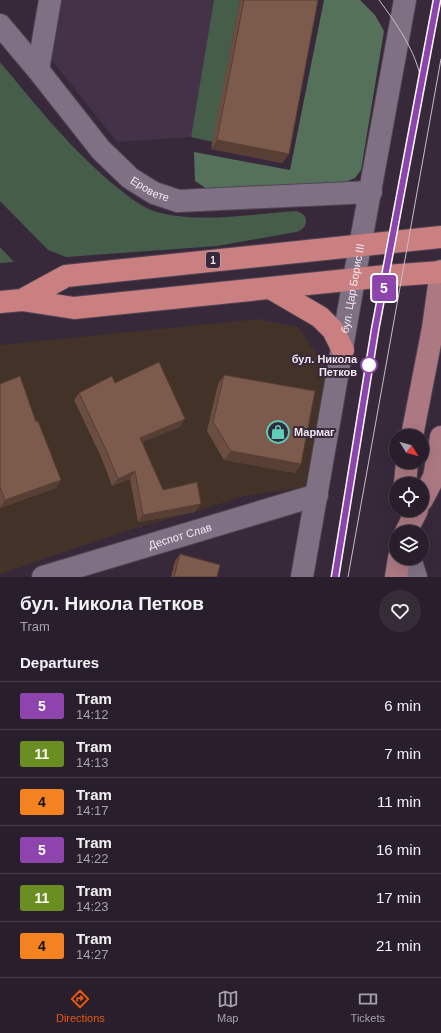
<!DOCTYPE html>
<meta charset="utf-8">
<style>
body{margin:0;font-family:Arial,sans-serif;background:#352c38;color:#f1f3f6;height:100vh;display:flex;flex-direction:column;font-size:15px;white-space:nowrap}
*{box-sizing:border-box;margin:0}
p{font-size:13px;color:#a5a2a9}
.icon{flex:none;width:22px;height:22px;fill:none;stroke:currentColor;stroke-width:2;stroke-linecap:round;stroke-linejoin:round}
.map{position:relative;height:577px;overflow:hidden}
.panel{display:flex;flex-direction:column;background:#291f2c;flex:1}
.panel>*{flex:none}
.badge{padding:0 8px;border-radius:3px;font-size:14px;line-height:26px}
.needle{width:26px;rotate:127deg}
.fabs{position:absolute;left:389px;top:429px;display:grid;gap:8px}
.fabs a{display:grid;place-items:center;width:40px;height:40px;border-radius:50%;background:#291f2c;box-shadow:0 4px 16px #0002,0 0 0 1px #453d48;font-size:20px}
.map>.badge{position:absolute;translate:-50% -50%;box-shadow:0 0 0 2px #fff}
h2{padding:0 20px;font-size:15px;line-height:36px}
.round{display:grid;place-items:center;flex:none;width:42px;height:42px;border-radius:21px;background:#352c38}
.overview{display:flex;align-items:center;justify-content:space-between;height:68px;padding:0 20px}
h1{font-size:19px;font-weight:600;line-height:30px}
ul{padding:0;list-style:none}
li{display:flex;align-items:center;gap:12px;height:48px;padding:0 20px;border-top:1px solid #453d48}
li div{flex:1}
li b{display:block;font-size:15px}
li em{font-style:normal}
li .badge{min-width:44px;font-weight:700;text-align:center}
.tab-bar{display:flex;justify-content:space-around;align-items:center;height:56px;border-top:1px solid #453d48;background:#291f2c;font-size:11px;color:#a5a2a9}
.tab-bar a{display:grid;justify-items:center;gap:2px}
.tab-bar .active{color:#ea580c}
.map>svg:first-child{display:block}
.commercial{fill:#433228}
.built{fill:#443248}
.green{fill:#465d4a}
.forest{fill:#557159}
.lines{fill:none;stroke-linecap:round;stroke-linejoin:round}
.minor-casing{stroke:#514554;stroke-width:24}
.major-casing{stroke:#514554;stroke-width:24}
.highway-casing{stroke:#514554;stroke-width:24}
.minor{stroke:#807084;stroke-width:22}
.major{stroke:#ac7982;stroke-width:22}
.highway{stroke:#ca7f80;stroke-width:22}
.tram{stroke:#c6bcc9;stroke-width:1}
.wall{fill:#6b4d41}
.shaded-wall{fill:#573f35}
.building{fill:#7c5a4c;stroke:#573f35}
.line-casing{stroke:#fff;stroke-width:9}
.line{stroke:#8e44ad;stroke-width:6}
.stop-dot{fill:#fff;stroke:#8e44ad;stroke-width:2}
.labels{text-anchor:middle;stroke-width:4;stroke-linejoin:round;paint-order:stroke}
.shield{fill:#37293a;stroke:#b9afbc;stroke-width:1}
.shield-label{font-size:10px;font-weight:bold;fill:#f1e8f4}
.street-label{font-size:11px;fill:#f1e8f4;stroke:#37293a}
.stop-label{font-size:11px;font-weight:bold;fill:#f1e8f4;stroke:#37293a;text-anchor:end}
.poi-label{font-size:11px;font-weight:bold;fill:#f1e8f4;stroke:#37293a;text-anchor:start}
</style>
<div class="map">
<svg width="441" height="577" viewBox="0 0 441 577">
<rect width="100%" height="100%" fill="#37293a"/>
<path class="commercial" d="M258 319 298 327 326 368 308 487 244 496 201 510 126 531 0 574V345Z"/>
<path class="built" d="M61 0H214L191 137 117 142 50 58Z"/>
<path class="green" d="M214 0H240L213 142 191 137Z
M0 62C37 106 73 152 118 188 128 196 141 207 154 211 192 224 255 214 296 211 310 214 309 228 296 232L217 246 66 257 48 250 0 201Z
M0 247 14 262 0 263Z"/>
<path class="forest" d="M324 0H360L375 15 384 31 361 170 355 178 343 183 207 189 195 181 194 152 290 170Z"/>
<g class="lines">
<g class="minor-casing">
<g id="minor">
<path id="s1" d="M0 25 38 70 101 150 130 178 154 193 178 201 371 192"/>
<path d="M38 70 50 0"/>
<path d="M410 558 416 577"/>
<path id="s2" d="M43 577 317 495"/>
<path id="s3" d="M302 577 354 279 405 0"/>
</g>
</g>
<g class="major-casing">
<path id="major" d="M412 436 433 328 441 271
M405 484 407 462
M422 500 434 477 441 437
M406 532 417 510
M396 577 399 558"/>
</g>
<g class="highway-casing">
<path id="highway" d="M272 289 320 317 333 330 343 350
M22 300 66 276 441 237
M0 302 22 300 74 308 386 276 441 272"/>
</g>
<use href="#minor" class="minor"/>
<use href="#major" class="major"/>
<use href="#highway" class="highway"/>
<path class="tram" d="M379 0C396 23 416 51 421 80
M335 577 375 330 437 0
M348 577 441 59"/>
</g>
<path class="wall" d="M240 0H318L289 154 282 163 211 149Z
M224 375 301 464 295 473 224 460 207 431 218 384Z
M115 383 180 427 142 442 163 490 195 512 138 522 130 479 112 486 102 459 74 400 79 393Z
M0 384 36 422 61 480 56 488 0 508Z
M180 554 217 577H171L175 561Z"/>
<path class="shaded-wall" d="M217 140 289 154 282 163 211 149Z
M185 419 180 427 134 445 140 438Z
M231 451 301 464 295 473 224 460Z
M135 471 130 479 112 486 118 479Z
M61 480 56 488 0 508 5 500Z
M201 504 195 512 138 522 143 515Z"/>
<path class="building" d="M244 0H318L289 154 217 140Z
M159 362 185 419 140 438 163 490 197 482 201 504 143 515 135 471 118 479 107 452 79 393 112 376 115 383Z
M224 375 315 391 301 464 231 451 213 422Z
M20 376 36 422 38 421 61 480 5 500 0 487V384Z
M180 554 220 565 217 577H174Z"/>
<g class="lines">
<g class="line-casing">
<path id="line" d="M335 577 375 330 437 0"/>
</g>
<use href="#line" class="line"/>
</g>
<defs>
<g id="shop-ring" transform="scale(1.15)"><circle r="9.5" fill="#37293a" stroke="#5eceb8" stroke-width="1.5"/><path d="M-5-2.5h2.3a2.7 3.5 0 0 1 5.4 0H5L5.5 6h-11ZM-1.5-2.5h3a1.5 2.3 0 0 0-3 0Z" fill="#5eceb8"/></g>
</defs>
<g fill-rule="evenodd">
<use href="#shop-ring" x="278" y="432"/>
</g>
<circle class="stop-dot" cx="369" cy="365" r="8"/>
<g class="labels">
<rect class="shield" x="206" y="252" width="14" height="16" rx="3"/>
<g class="shield-label">
<text x="213" y="264">1</text>
</g>
<g class="street-label">
<text dy="4" stroke="none"><textPath href="#s1" startOffset="224">Еровете</textPath></text>
<text dy="4" stroke="none"><textPath href="#s3" startOffset="293">бул. Цар Борис III</textPath></text>
<text dy="4" stroke="none"><textPath href="#s2" startOffset="143">Деспот Слав</textPath></text>
</g>
<g class="stop-label">
<text x="357" y="363">бул. Никола<tspan x="357" dy="13">Петков</tspan></text>
</g>
<g class="poi-label">
<text x="294" y="436">Мармаг</text>
</g>
</g>
</svg>
<div class="fabs">
<a><svg class="needle" viewBox="-14 -14 28 28"><path d="M0-13l5 13h-10z" fill="#e53935"/><path d="M0 13l5-13h-10z" fill="#a5a2a9"/></svg></a>
<a><svg class="icon" aria-label="locate" viewBox="0 0 24 24"><circle cx="12" cy="12" r="6"/><path d="M12 2v4M12 18v4M2 12h4M18 12h4"/></svg></a>
<a><svg class="icon" aria-label="layers" viewBox="0 0 24 24"><path d="M12 4l9 5-9 5-9-5zM3 14l9 5 9-5"/></svg></a>
</div>
<b class="badge" style="left:384px;top:288px;background:#8e44ad;color:#fff">5</b>
</div>
<section class="panel">
<div class="overview"><div><h1>бул. Никола Петков</h1><p>Tram</p></div><a class="round"><svg class="icon" aria-label="heart" viewBox="0 0 24 24"><path d="M12 20l-8-8c-3-5 5-10 8-4 3-6 11-1 8 4z"/></svg></a></div>
<h2>Departures</h2>
<ul>
<li><span class="badge" style="background:#8e44ad;color:#fff">5</span><div><b>Tram</b><p>14:12</p></div><em>6 min</em></li>
<li><span class="badge" style="background:#6b8e23;color:#fff">11</span><div><b>Tram</b><p>14:13</p></div><em>7 min</em></li>
<li><span class="badge" style="background:#f58220;color:#111">4</span><div><b>Tram</b><p>14:17</p></div><em>11 min</em></li>
<li><span class="badge" style="background:#8e44ad;color:#fff">5</span><div><b>Tram</b><p>14:22</p></div><em>16 min</em></li>
<li><span class="badge" style="background:#6b8e23;color:#fff">11</span><div><b>Tram</b><p>14:23</p></div><em>17 min</em></li>
<li><span class="badge" style="background:#f58220;color:#111">4</span><div><b>Tram</b><p>14:27</p></div><em>21 min</em></li>
</ul>
</section>
<nav class="tab-bar">
<a class="active"><svg class="icon" aria-label="directions" viewBox="0 0 24 24"><path d="M12 3l9 9-9 9-9-9zM9 14v-3h6M13 9l2 2-2 2"/></svg>Directions</a>
<a><svg class="icon" aria-label="map" viewBox="0 0 24 24"><path d="M3 6l6-2 6 2 6-2v14l-6 2-6-2-6 2zM9 4v14M15 6v14"/></svg>Map</a>
<a><svg class="icon" aria-label="tickets" viewBox="0 0 24 24"><path d="M3 7h18v10H3zM15 7v10"/></svg>Tickets</a>
</nav>
